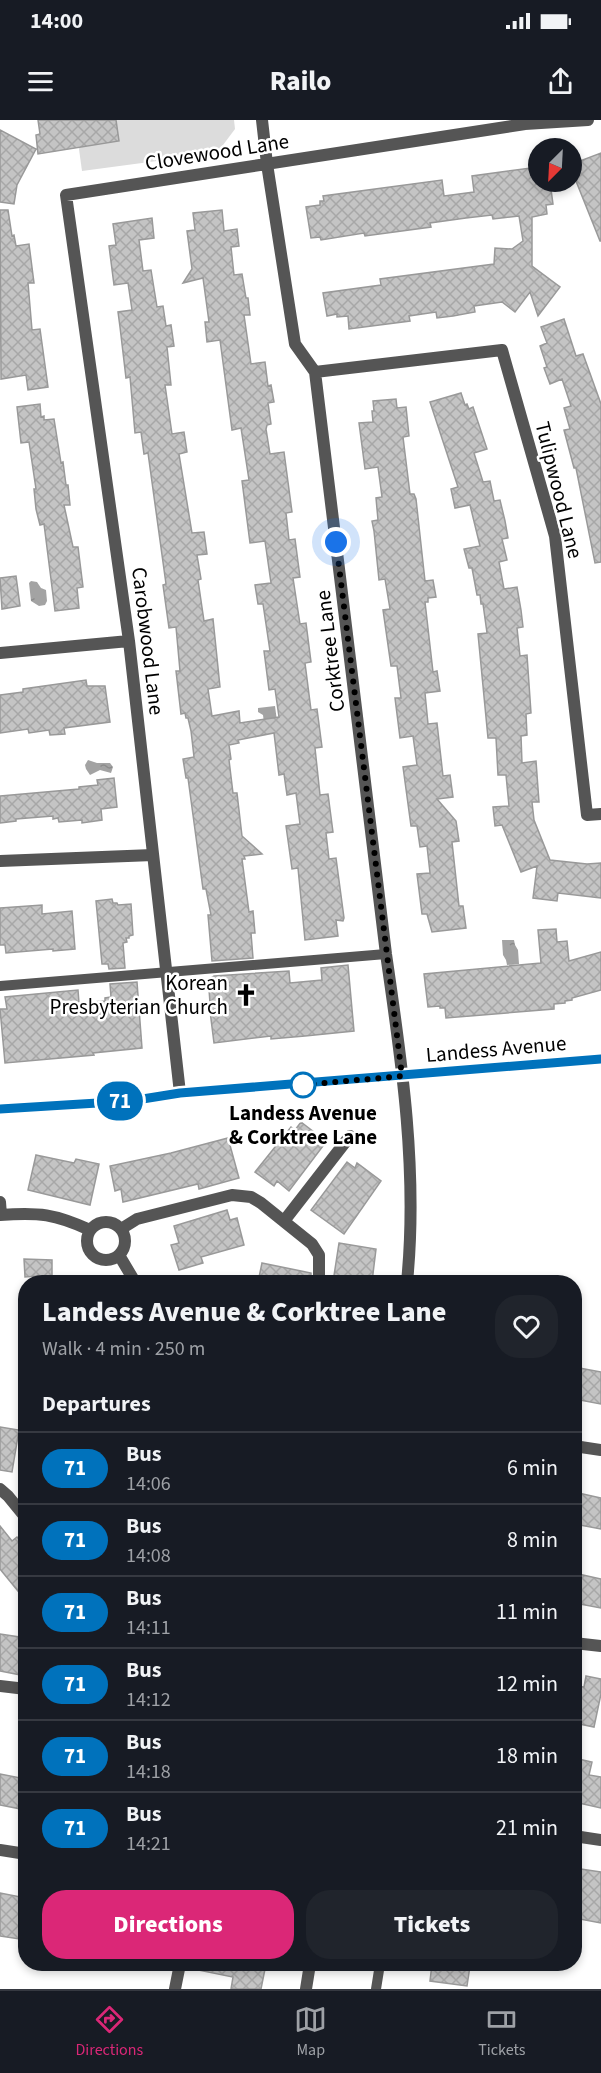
<!DOCTYPE html>
<meta charset="utf-8">
<style>
body{margin:0;font-family:"Source Sans 3",sans-serif;background:#20242c;color:#f1f3f6;height:100vh;display:flex;flex-direction:column;font-size:22px;white-space:nowrap}
*{box-sizing:border-box;margin:0}
p{font-size:20px;color:#9ea1a6}
.icon{flex:none;width:33px;height:33px;fill:none;stroke:currentColor;stroke-width:2;stroke-linecap:round;stroke-linejoin:round}
.map{position:relative;flex:1;overflow:hidden}
.drawer{position:absolute;left:18px;top:1155px;width:564px;height:696px;display:flex;flex-direction:column;background:#171b24;border-radius:24px;box-shadow:0 3px 9px #0003}
.drawer>*{flex:none}
.badge{padding:0 12px;border-radius:20px;font-size:21px;line-height:39px}
.needle{width:39px;rotate:204deg}
.fabs{position:absolute;left:528px;top:18px;display:grid;gap:12px}
.fabs a{display:grid;place-items:center;width:54px;height:54px;border-radius:50%;background:#171b24;box-shadow:0 3px 9px #0003;font-size:30px}
.you{position:absolute;width:30px;height:30px;margin:-15px;border:4px solid #fff;border-radius:50%;background:#1a73e8;box-shadow:0 0 0 9px #1a73e833}
.map>.badge{position:absolute;translate:-50% -50%;box-shadow:0 0 0 3px #fff}
h2{padding:0 24px;font-size:22px;line-height:54px}
.round{display:grid;place-items:center;flex:none;width:63px;height:63px;border-radius:24px;background:#20242c}
.headline{display:flex;align-items:center;justify-content:space-between;height:102px;padding:0 24px}
h1{font-size:28px;font-weight:800;line-height:45px}
.action{display:flex;gap:12px;margin-top:auto;padding:12px 24px}
.action a{flex:1;height:69px;border-radius:24px;background:#db2777;color:#fff;font-size:24px;font-weight:800;line-height:69px;text-align:center}
.action a+a{background:#20242c;color:#f1f3f6}
ul{padding:0;list-style:none}
li{display:flex;align-items:center;gap:18px;height:72px;padding:0 24px;border-top:2px solid #363941}
li div{flex:1}
li b{display:block;font-size:22px}
li em{font-style:normal}
li .badge{min-width:66px;font-weight:700;text-align:center}
.status{display:flex;justify-content:space-between;align-items:center;height:42px;padding:0 30px;background:#171b24;direction:ltr}
.status svg{height:16px;fill:currentColor}
header{display:flex;justify-content:space-between;align-items:center;height:78px;padding:0 24px;background:#171b24;font-size:27px;font-weight:800}
.tab-bar{display:flex;justify-content:space-around;align-items:center;height:84px;border-top:2px solid #363941;background:#171b24;font-size:16px;color:#9ea1a6}
.tab-bar a{display:grid;justify-items:center;gap:3px}
.tab-bar .on{color:#db2777}
.map>svg:first-child{display:block}
.pitch{fill:#dcdcdc}
.water{fill:url(#water-ripples)}
.building{fill:url(#building-cross-hatch);stroke:#999;stroke-width:1.5}
.lines{fill:none;stroke-linecap:round;stroke-linejoin:round}
.lane{stroke:#555;stroke-width:10}
.street{stroke:#555;stroke-width:12}
.secondary{stroke:#222;stroke-width:12}
.line-casing{stroke:#fff;stroke-width:14}
.line{stroke:#0072bc;stroke-width:9}
.walk{stroke:#000;stroke-width:6;stroke-dasharray:0 10.8}
.stop-dot{fill:#fff;stroke:#0072bc;stroke-width:3}
.labels{text-anchor:middle;stroke-width:5;stroke-linejoin:round;paint-order:stroke}
.street-label{font-size:21px;fill:#000;stroke:#fff}
.poi-label{font-size:21px;fill:#000;stroke:#fff;text-anchor:end}
.stop-label{font-size:21px;font-weight:bold;fill:#000;stroke:#fff}
</style>
<div class="status"><b>14:00</b><svg viewBox="0 0 49 12"><path d="M0 12V9h3v3zM5 12V6h3v6zM10 12V3h3v9zM15 12V0h3v12zM26 1h20v11H26zM47 4h2v5h-2z"/></svg></div>
<header><svg class="icon" aria-label="menu" viewBox="0 0 24 24"><path d="M4 6h16M4 12h16M4 18h16"/></svg>Railo<svg class="icon" aria-label="share" viewBox="0 0 24 24"><path d="M12 15V3M7 8l5-5 5 5M5 13v7h14v-7"/></svg></header>
<div class="map">
<svg width="601" height="1869" viewBox="0 0 601 1869">
<defs>
<pattern id="water-ripples" width="26" height="14" patternUnits="userSpaceOnUse" patternTransform="scale(1.5)"><rect width="26" height="14" fill="#a3a3a3"/><path d="M2 4q2-2 4 0t4 0M15 11q2-2 4 0t4 0" fill="none" stroke="#8b8b8b"/></pattern>
<pattern id="building-cross-hatch" width="8" height="8" patternUnits="userSpaceOnUse" patternTransform="scale(1.5)"><rect width="8" height="8" fill="#c4c4c4"/><path d="M0 0l8 8M0 8l8-8" fill="none" stroke="#a7a7a7"/></pattern>
</defs>
<rect width="100%" height="100%" fill="#fff"/>
<path class="pitch" d="M75 0H234L235 9 217 33 82 51Z"/>
<path class="water" d="M31 461 37 462 41 468 46 470 47 481 45 485 39 486 31 481 29 463Z
M275 586 278 609 265 611 263 595 258 592V588Z
M88 640 97 643H110L113 647 111 653 100 650 90 655 86 649 85 645Z
M502 820H514L515 825 518 830 519 844 507 845 506 840 503 835Z"/>
<path class="building" d="M38 0H116L119 21 38 34 36 15 40 14Z
M0 10 36 29 17 65 14 84 0 82Z
M601 33V121H600L572 51V44Z
M538 47V62H550L553 84 546 85 547 94 532 97V146L560 167 538 196 530 172 515 192 502 182 474 186 475 192 453 196 437 198 436 192 409 196 410 201 349 209 348 196 337 197V194L327 196 323 173 381 165 380 159 494 144 495 128 512 129 523 121 519 96 493 99 492 95 466 98 430 103 431 107 365 116 364 113 321 120 320 117 311 118 306 87 320 85V81H324L323 76 442 60 444 76 474 72 472 56Z
M0 90H8L12 116 14 115 16 126 29 124 34 163H28L32 210 40 209 48 267 28 270 26 255 1 259Z
M222 90 224 111 237 109 239 126 231 127 234 155 242 154 246 178H248L250 195H244L251 244 265 242 268 266 271 265 274 282 268 283 271 304 267 305 266 309 270 334 284 332 292 392 286 393 289 420 295 419 300 457 293 458 300 504 306 503 311 542 305 543 311 590 317 589 322 627 315 628 320 675 328 674 333 712 326 713 329 739 336 738 344 798 343 801 336 800 338 816 305 820 298 748 292 749 286 706 300 704 296 673 287 675 284 654 279 655 274 613 238 620 239 623 229 625 231 639 229 640 233 673H237L242 716 262 734 244 736 245 739H242L249 792 253 791 255 813H251L253 838 212 841 208 795H211L206 769H203L188 658H186L183 639 194 637 191 611 188 598H186L185 593 181 594 176 551H180L176 507 169 508 163 465 166 464 148 333 144 334 141 312 135 313 130 257 126 258 120 207 118 192 132 190 128 163 114 165 109 126 116 125 113 104 152 98 154 118 139 120 143 151 151 150 157 187 163 186 166 206 171 205 174 226 167 227 171 265H165L172 314 184 312 187 332 179 334 192 413 204 412 207 434 197 435 201 459 198 460 204 501 213 499 220 567 208 569 212 596 239 591 240 603 279 597 275 569 269 570 264 531H270L263 484H258L255 465 271 463 265 421 250 423 242 361 249 360 241 308 232 310 220 220 207 222 205 202H209L203 158 183 163 192 149 187 111 195 110 193 93Z
M564 199 576 236 583 234 601 284V442L595 443 576 348H574L564 310 570 309 564 288 571 286 562 259 550 264 544 248 547 247 540 226 547 223 541 207Z
M461 273 465 285 467 284 469 289 473 287 487 329 474 333 483 362 490 361 494 381 500 380 505 401 508 418 502 419 507 440 499 442 504 469 517 467 521 490 523 507 517 508 520 536 527 535 531 593 526 594 527 615 521 616 522 643 536 641 539 682H532L534 700 550 740 587 744 601 743V778L558 773 557 781 533 778 537 746 521 752 502 705 495 706 493 687 509 686 506 655H498L496 618H488L478 514 487 513 483 484H481L480 475H477L472 448H469L464 429 480 426 470 385 455 388 451 369 458 367 430 282Z
M396 279 397 288 406 287 409 316 403 317 410 374H414L416 379 425 461 433 460 436 477 428 478V482H425L433 552 437 551 440 571 425 573 428 604 437 603 443 656 450 655 453 677 437 679 456 701 459 721 452 722 459 786H463L466 808 432 812 427 794H422L417 754 430 753 427 726 420 727 417 706H411L403 647 417 645 413 616 400 618 395 578H401L397 546H391L383 490 390 489 385 459 379 460 374 411 372 401 378 400 376 378 382 377 378 347 365 349 359 303 373 302 372 291H374L373 281Z
M40 284 41 297 44 296V300L54 299 61 343 63 342 66 365H68L70 385H64L73 427H78L83 467 77 468 79 488 55 491 44 404 40 405 36 389 34 369H36L29 322 21 323 17 287Z
M16 456 20 486 2 489 0 458Z
M86 560 87 566H105L110 602 64 608 65 614 50 615 49 610 29 613 28 609 0 613V575L23 572V569Z
M114 658 117 687 101 689 102 700 82 703V700L59 702 58 698 53 699V696L16 699V701L0 703V676L79 669V667L98 665 97 660Z
M112 779 113 783H117L118 785 131 784 133 815 129 816V818H126L127 822 123 823 125 848 109 849 108 844H102L96 781Z
M42 785V794L72 791 75 829 53 831V829L6 833 5 825H0V788Z
M556 809 557 822 567 821 569 841 601 832V870L572 878V880L565 881V883L554 884V889L446 898 445 888H440V886L428 887 424 854 541 843 538 810Z
M348 845 354 911 305 916 271 919V916L214 923 209 883H210L209 869H212L211 858 214 856 289 851 290 863 322 860 321 848Z
M137 862 142 928 93 933 94 935 5 943 0 889H7L5 877 78 870 79 883 105 881V878L111 877 110 864Z
M301 1002 319 1016 315 1021 323 1026 289 1071 277 1061 274 1066 255 1052 291 1007 295 1010Z
M228 1018 239 1058 199 1069 198 1064 123 1082 121 1069 115 1071 110 1046 171 1033Z
M36 1035 74 1043 76 1039 99 1044 90 1085 28 1070Z
M347 1042 355 1048 357 1043 381 1061 344 1114 311 1090Z
M227 1090 230 1100 237 1098 244 1125 201 1137 203 1143 179 1150 171 1125 179 1123 174 1106Z
M339 1123 376 1129 372 1162H333Z
M24 1139 52 1140V1162H39L38 1156 25 1157Z
M262 1143 311 1153V1162H258Z
M574 1247 601 1252V1284L574 1279Z
M0 1307 19 1310 12 1352 0 1350Z
M574 1372 601 1378V1409L574 1404Z
M0 1406 12 1421 17 1417 26 1427V1481L0 1449Z
M574 1453 601 1459V1488L574 1483Z
M0 1514 26 1518V1556L0 1551Z
M586 1556 601 1559V1574L594 1607 574 1603V1566L584 1567Z
M574 1638 592 1642 589 1655 601 1657V1688L574 1682Z
M0 1654 26 1659V1690L0 1685Z
M574 1748 601 1752V1803L574 1798Z
M0 1773 26 1778V1820L0 1816Z
M199 1844H266L261 1869H231L233 1857 198 1850Z
M432 1844 470 1846 467 1866 430 1861Z"/>
<g class="lines">
<path class="lane" d="M0 866 386 834
M376 1869 380 1844"/>
<path class="street" d="M262 0 267 44 295 224 315 252 386 834C402 943 418 1053 407 1162
M315 252 502 230 555 416 587 695 601 694
M0 533 129 521
M0 741 153 735
M180 973 129 521 66 75 525 4 588 0
M0 1082 1 1095
M0 1095C39 1092 55 1094 90 1110
M284 1101 350 1016
M87 1121a19 19 0 1 1 38 0a19 19 0 1 1-38 0Z
M121 1109 137 1099 232 1075 251 1077 261 1083 312 1124 319 1135V1162
M119 1135 135 1162
M574 1326 601 1330
M0 1369 8 1376 26 1398
M574 1523 601 1526
M0 1566 26 1569
M574 1716 601 1720
M0 1730 26 1734
M175 1869 180 1844
M306 1869 310 1844"/>
<path class="secondary" d="M0 989 130 981 180 973 601 939"/>
</g>
<g class="lines">
<g class="line-casing">
<path id="line" d="M0 989 130 981 180 973 601 939"/>
</g>
<use href="#line" class="line"/>
<path class="walk" d="M303 965 402 956 336 422"/>
</g>
<defs>
<g id="church-bare" transform="scale(1.8)"><path d="M-1.2-6h2.4v3.5h3.3v2.4h-3.3V6h-2.4V-.1h-3.3v-2.4h3.3Z" fill="#000" stroke="#fff" stroke-width="2.5" paint-order="stroke"/></g>
</defs>
<g fill-rule="evenodd">
<use href="#church-bare" x="246" y="875"/>
</g>
<circle class="stop-dot" cx="303" cy="965" r="12"/>
<g class="labels">
<g class="street-label">
<text transform="translate(217 32) rotate(-9)" y="7">Clovewood Lane</text>
<text transform="translate(559 370) rotate(76)" y="7">Tulipwood Lane</text>
<text transform="translate(148 521) rotate(83)" y="7">Carobwood Lane</text>
<text transform="translate(330 531) rotate(-97)" y="7">Corktree Lane</text>
<text transform="translate(496 929) rotate(-5)" y="7">Landess Avenue</text>
</g>
<g class="poi-label">
<text x="228" y="870">Korean<tspan x="228" dy="24">Presbyterian Church</tspan></text>
</g>
<g class="stop-label">
<text x="303" y="1000">Landess Avenue<tspan x="303" dy="24">&amp; Corktree Lane</tspan></text>
</g>
</g>
</svg>
<div class="fabs">
<a><svg class="needle" viewBox="-14 -14 28 28"><path d="M0-13l5 13h-10z" fill="#e53935"/><path d="M0 13l5-13h-10z" fill="#9ea1a6"/></svg></a>
</div>
<div class="you" style="left:336px;top:422px"></div>
<b class="badge" style="left:120px;top:981px;background:#0072bc;color:#fff">71</b>
<section class="drawer">
<div class="headline"><div><h1>Landess Avenue &amp; Corktree Lane</h1><p>Walk · 4 min · 250 m</p></div><a class="round"><svg class="icon" aria-label="heart" viewBox="0 0 24 24"><path d="M12 20l-8-8c-3-5 5-10 8-4 3-6 11-1 8 4z"/></svg></a></div>
<h2>Departures</h2>
<ul>
<li><span class="badge" style="background:#0072bc;color:#fff">71</span><div><b>Bus</b><p>14:06</p></div><em>6 min</em></li>
<li><span class="badge" style="background:#0072bc;color:#fff">71</span><div><b>Bus</b><p>14:08</p></div><em>8 min</em></li>
<li><span class="badge" style="background:#0072bc;color:#fff">71</span><div><b>Bus</b><p>14:11</p></div><em>11 min</em></li>
<li><span class="badge" style="background:#0072bc;color:#fff">71</span><div><b>Bus</b><p>14:12</p></div><em>12 min</em></li>
<li><span class="badge" style="background:#0072bc;color:#fff">71</span><div><b>Bus</b><p>14:18</p></div><em>18 min</em></li>
<li><span class="badge" style="background:#0072bc;color:#fff">71</span><div><b>Bus</b><p>14:21</p></div><em>21 min</em></li>
</ul>
<div class="action"><a>Directions</a><a>Tickets</a></div>
</section>
</div>
<nav class="tab-bar">
<a class="on"><svg class="icon" aria-label="directions" viewBox="0 0 24 24"><path d="M12 3l9 9-9 9-9-9zM9 14v-3h6M13 9l2 2-2 2"/></svg>Directions</a>
<a><svg class="icon" aria-label="map" viewBox="0 0 24 24"><path d="M3 6l6-2 6 2 6-2v14l-6 2-6-2-6 2zM9 4v14M15 6v14"/></svg>Map</a>
<a><svg class="icon" aria-label="tickets" viewBox="0 0 24 24"><path d="M3 7h18v10H3zM15 7v10"/></svg>Tickets</a>
</nav>
